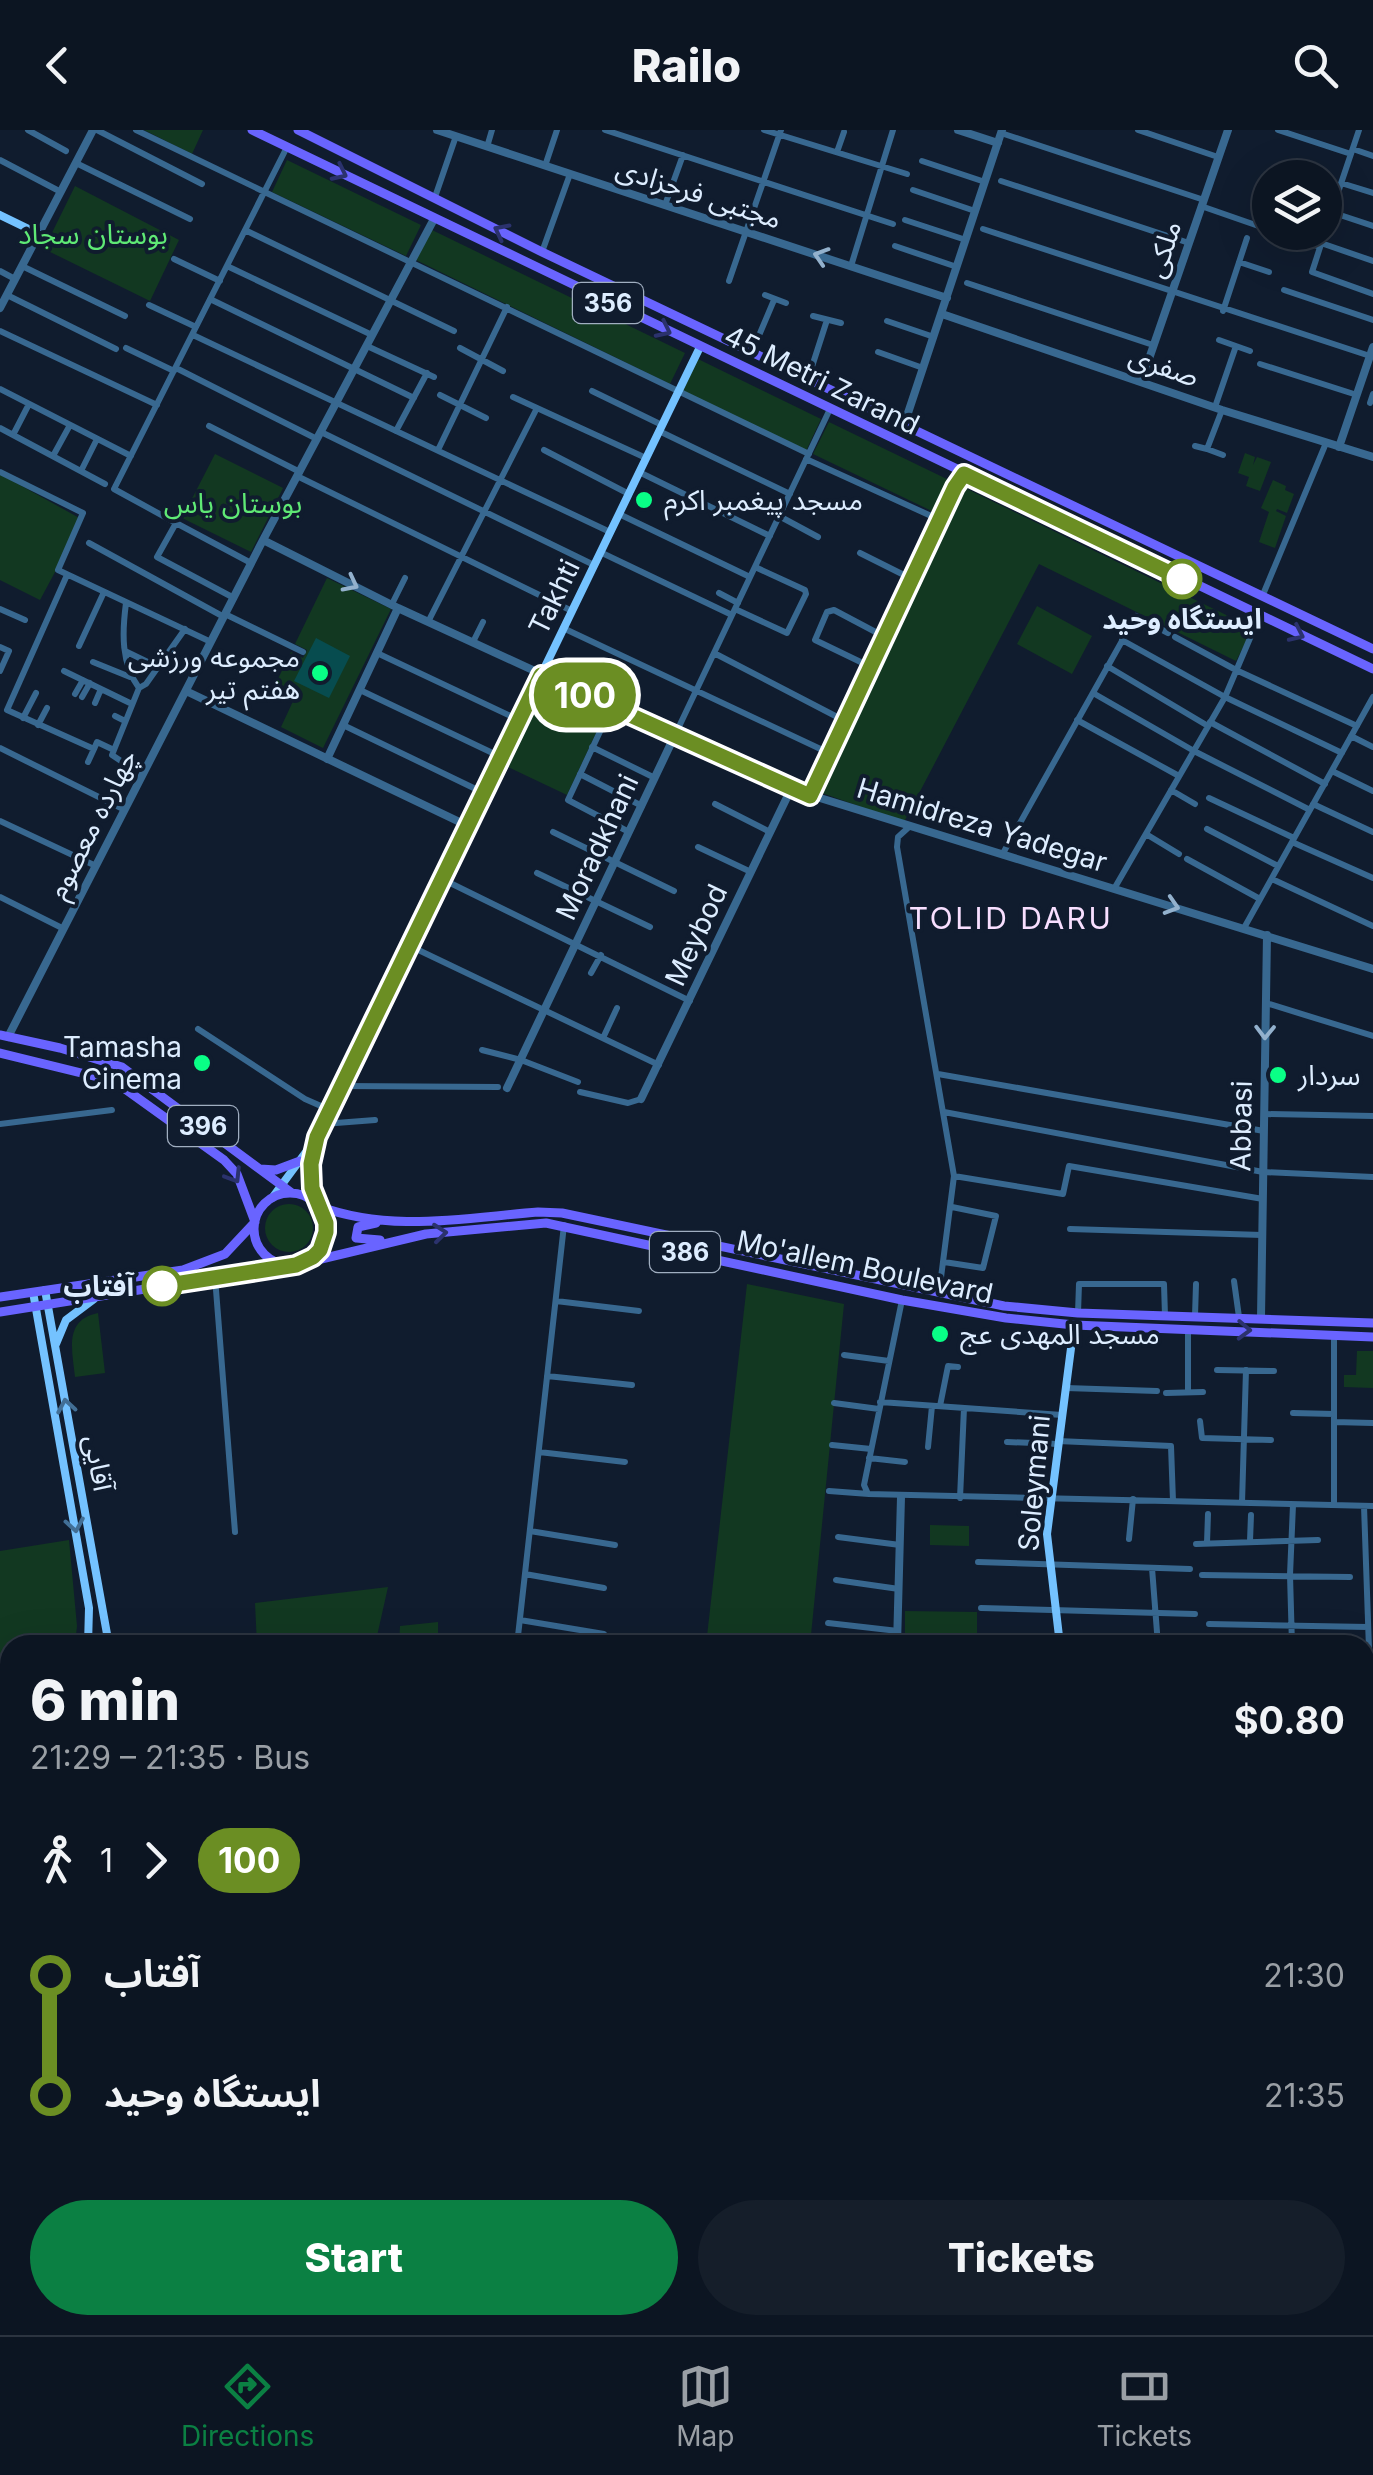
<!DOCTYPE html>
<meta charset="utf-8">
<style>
body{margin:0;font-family:Inter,"Noto Sans Arabic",sans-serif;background:#151e2a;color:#f1f3f6;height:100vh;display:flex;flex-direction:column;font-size:38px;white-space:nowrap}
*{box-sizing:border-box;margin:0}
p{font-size:32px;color:#9a9fa5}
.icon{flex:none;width:55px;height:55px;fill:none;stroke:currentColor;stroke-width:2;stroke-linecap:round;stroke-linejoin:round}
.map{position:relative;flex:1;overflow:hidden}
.side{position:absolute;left:0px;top:1505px;width:1375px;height:700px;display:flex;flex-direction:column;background:#0c1522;border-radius:30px 30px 0 0;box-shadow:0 10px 40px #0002,0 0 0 2px #2c3440}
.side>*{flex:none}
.badge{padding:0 20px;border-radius:32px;font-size:35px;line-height:65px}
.fabs{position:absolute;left:1252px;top:30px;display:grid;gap:20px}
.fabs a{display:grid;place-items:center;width:90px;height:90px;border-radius:50%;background:#0c1522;box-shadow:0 10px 40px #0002,0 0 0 2px #2c3440;font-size:50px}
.map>.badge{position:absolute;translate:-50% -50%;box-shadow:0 0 0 5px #fff}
.legs{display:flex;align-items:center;gap:15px;height:110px;padding:0 30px;font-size:32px}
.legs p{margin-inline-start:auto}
.head{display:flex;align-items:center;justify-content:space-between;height:170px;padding:0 30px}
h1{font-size:55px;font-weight:800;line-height:75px}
.primary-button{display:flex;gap:20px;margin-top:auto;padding:20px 30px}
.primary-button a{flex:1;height:115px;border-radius:60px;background:#0b8043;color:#fff;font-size:40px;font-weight:800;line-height:115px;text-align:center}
.primary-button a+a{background:#151e2a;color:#f1f3f6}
ul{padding:0 30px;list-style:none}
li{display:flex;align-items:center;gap:35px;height:120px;font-size:38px}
li i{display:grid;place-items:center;width:15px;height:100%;margin:0 12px;background:currentColor}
li i::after{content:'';width:25px;height:25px;margin:-12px;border:8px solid;border-radius:50%;background:#0c1522}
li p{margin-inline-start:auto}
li:first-child i{background:linear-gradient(#0000 50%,currentColor 0)}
li:last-child i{background:linear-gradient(currentColor 50%,#0000 0)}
header{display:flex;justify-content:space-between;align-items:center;height:130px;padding:0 30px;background:#0c1522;font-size:45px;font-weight:800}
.tab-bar{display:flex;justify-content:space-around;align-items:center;height:140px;border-top:2px solid #2c3440;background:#0c1522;font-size:28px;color:#9a9fa5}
.tab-bar a{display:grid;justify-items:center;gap:5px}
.tab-bar .active{color:#0b8043}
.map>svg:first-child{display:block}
.green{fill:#123821}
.water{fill:#074c4f}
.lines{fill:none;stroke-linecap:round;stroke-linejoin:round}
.minor{stroke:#386890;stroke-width:6}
.tertiary{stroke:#386890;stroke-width:8}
.secondary{stroke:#74c2ff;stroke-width:8}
.primary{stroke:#6964ff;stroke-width:9}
.oneway{stroke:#2b326d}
.oneway2{stroke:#93b1cd}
.oneway3{stroke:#426f96}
.line-1-casing{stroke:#fff;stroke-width:22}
.line-1{stroke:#6b8e23;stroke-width:15}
.poi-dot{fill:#09ff86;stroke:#101c2e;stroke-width:4}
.stop-1-dot{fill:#fff;stroke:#6b8e23;stroke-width:5}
.labels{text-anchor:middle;stroke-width:8;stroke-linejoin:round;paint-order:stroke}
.shield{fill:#101c2e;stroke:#a0aec0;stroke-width:2.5}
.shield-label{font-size:25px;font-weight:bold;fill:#ddedff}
.street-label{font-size:28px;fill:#ddedff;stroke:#101c2e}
.park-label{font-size:28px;fill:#5fe975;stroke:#101c2e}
.poi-label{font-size:28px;fill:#ddedff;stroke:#101c2e;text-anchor:start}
.stop-label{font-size:28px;font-weight:bold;fill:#ddedff;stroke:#101c2e}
.neighbourhood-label{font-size:30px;letter-spacing:2.5px;fill:#f8dfff;stroke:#101c2e}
</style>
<header><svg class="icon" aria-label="back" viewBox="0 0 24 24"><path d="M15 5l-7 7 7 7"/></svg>Railo<svg class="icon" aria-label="search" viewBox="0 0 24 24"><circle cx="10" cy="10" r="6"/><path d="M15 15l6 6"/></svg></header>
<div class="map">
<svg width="1373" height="2205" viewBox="0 0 1373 2205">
<rect width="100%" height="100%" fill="#101c2e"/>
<path class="green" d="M144 0H203L192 24Z
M287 30 421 95 406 126 272 62Z
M75 56 179 110 150 171 44 119Z
M430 99 685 223 670 254 418 131 415 129Z
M698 229 821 289 806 321 683 261Z
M829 292 953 352 938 384 813 324Z
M1245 323 1255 327 1253 335 1257 327 1271 332 1260 361 1246 356 1249 347 1238 343Z
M215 324 283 358 251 422 182 388Z
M0 344 83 390 40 470 0 450Z
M1273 350 1286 356 1285 360 1294 364 1287 383 1277 379 1276 381 1286 386 1275 418 1259 412 1269 382 1261 378Z
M965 358 1253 498 1236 531 1039 434 904 692 822 663Z
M327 448 391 479 323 618 281 597 295 567 274 557 291 522 303 528 307 520 295 514Z
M1037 476 1092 506 1072 544 1017 514Z
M543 555 605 584 567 665 504 635Z
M265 1098a24 24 0 1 1 48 0a24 24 0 1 1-48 0Z
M747 1154 844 1174 810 1515H706Z
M98 1183 105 1243 75 1247C72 1219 64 1190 98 1183Z
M1357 1221H1373V1258L1344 1257V1245H1356Z
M930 1395 969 1396V1416L930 1415Z
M69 1410 77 1496 75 1515H10V1676L0 1699V1421Z
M388 1457 375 1515H257L255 1473Z
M905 1481 977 1482V1515H905Z
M438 1492V1510L399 1514 400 1496Z
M0 1832 3 1861 10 1885V2195H76L75 2205H0Z
M1365 2000H1373V2205H1124L1123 2195H1365Z"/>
<path class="water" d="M316 508 350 526 329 568 294 551Z"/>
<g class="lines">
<path class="minor" d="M28 0 66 21
M97 0 202 54
M136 0 809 324
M605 0 893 94
M764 0 907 44
M1138 0 1218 27
M1278 0 1351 24
M1001 3 1204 70
M487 17 492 0
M1353 19 1373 26
M837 22 844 2
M0 30 61 62
M922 31 985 52
M76 33 190 89
M545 36 557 0
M1001 51 1189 113
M1341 53 1373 63
M913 60 975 81
M435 67 456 6
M665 75 683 25
M1201 76 1270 100
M1331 82 1373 96
M905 90 966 110
M983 99 1370 226
M245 100 454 201
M1325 101 1359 0
M1279 102 1320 117
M1325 102 1312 142 1373 164
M1321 113 1373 131
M895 116 957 137
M542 122 570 44
M174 129 220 151
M1239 132 1269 142
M22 136 125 186
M227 136 372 205
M851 136 893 0
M0 141 15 149
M729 151 781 0
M967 153 1153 215
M1284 160 1373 190
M7 165 116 219
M765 165 786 173
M210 169 414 268
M149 175 196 197
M1223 181 1247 108
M813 186 841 193
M887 191 934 207
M0 201 157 275
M193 205 610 402
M1219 210 1250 221
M367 216 434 247
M126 218 174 241
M460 218 503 241
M752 222 774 170
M878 222 923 238
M1260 234 1357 265
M176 238 317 309
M808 249 827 190
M0 259 131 326
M592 261 662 295
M440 265 486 288
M513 267 646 328
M1370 273 1373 264
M1215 277 1236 216
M209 296 300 342
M0 298 105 354
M396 301 427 243
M659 301 790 364
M321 302 594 435
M13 305 29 274
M1195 316 1207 319 1222 280
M1207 319 1223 325
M438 320 507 177
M544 320 629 364
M53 326 70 295
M806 329 940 390
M81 341 97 309
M0 342 83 383 58 440 211 512
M639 342 770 406
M297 346 572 481
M619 384 750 447
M779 386 818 407
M176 393 114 359 287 17
M89 413 224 487
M600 422 732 485
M860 423 912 449
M719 463 738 473
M1262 467 1326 313
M234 468 157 427 176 393 251 433
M126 473C122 503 121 533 139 558
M392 474 405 448
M0 479 25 490
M735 479 787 503 806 464 805 460 755 437
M225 484 303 522
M428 492 537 278
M563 498 829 623
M1175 507 1236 540 1357 596
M1122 510 1225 567 1342 623
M473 512 483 492
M79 516 104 462
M0 517 9 521 0 541
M125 521 158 537
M377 523 519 590
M714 523 845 591
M93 532 130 547
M1107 536 1208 596
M871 537 815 510 827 482 834 480 885 507
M64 541 132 574
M360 560 501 627
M1093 563 1194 621 1310 680
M75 564 83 550
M82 567 90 553
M95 573 101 559
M612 576 568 670 629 702
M7 580 67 445
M7 580 94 619 97 612 114 620
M115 586 125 591
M23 588 36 563
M1077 590 1179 646
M1210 592 1325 654
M38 595 47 578
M343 595 484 663
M675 605 830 279
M1351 606 1373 617
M592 617 655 648
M0 618 125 680
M114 620 139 558 146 554 185 499
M114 620 112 625 127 635
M88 632 94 619
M1332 641 1373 661
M580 644 642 676
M1171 660 1195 674
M810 665 955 357 964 344
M1209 668 1294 708
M715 674 770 702
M1313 674 1373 702
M0 691 96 736
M909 697 898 707 897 717 954 1046 939 1163
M1207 699 1278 736
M553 702 674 761
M1146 704 1179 724
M1292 712 1373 748
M698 717 751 742
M1002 725 1136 486 1168 503
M1187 729 1260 769
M537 743 650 797
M442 749 690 871
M1272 749 1373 796
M1114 759 1225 567 1259 487
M0 767 64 799
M1244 798 1373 567
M410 816 659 935
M591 843 601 825
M1266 873 1373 906
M198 899 305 969 330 980
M603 908 617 878
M482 920 521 930 578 952
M938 944 1264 1001
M342 956 498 957
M580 962 628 973 641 969
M944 982 1263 1042 1373 1047
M1264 984 1373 986
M0 994 112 980
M323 994 375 990
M954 1046 1063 1064 1069 1036 1263 1069
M1070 1099 1262 1105
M944 1132 983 1138 996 1086 952 1077
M215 1147 235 1402
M1234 1151 1239 1187
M902 1170 864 1355 868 1364 1373 1376
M556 1171 639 1181
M1078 1183 1079 1154H1164L1165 1186
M1195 1186 1196 1154
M844 1225 889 1231
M1217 1240 1274 1241
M547 1246 632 1255
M1066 1258 1157 1261
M1188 1261V1200
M1166 1263 1203 1262
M880 1272 1062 1285
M834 1273 879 1279
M940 1276 948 1236 958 1237
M1293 1283 1334 1284
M1200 1291 1202 1308 1271 1310
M1334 1292 1373 1293
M1058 1311 1171 1316 1173 1371
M1007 1312 1058 1314
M832 1315 871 1319
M928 1317 932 1276
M539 1322 625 1332
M869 1328 905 1332
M829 1361 869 1364
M960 1368 964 1278
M1242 1373 1246 1240
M1334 1375V1206
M1364 1376 1373 1634
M530 1401 615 1415
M838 1407 900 1415
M1129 1409 1133 1369
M1250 1411 1251 1385
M1207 1413 1208 1384
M1196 1414 1318 1410
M978 1432 1190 1439
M1152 1438 1158 1515
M525 1444 604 1458
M1202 1445 1350 1447
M836 1450 899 1459
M981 1478 1195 1484
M520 1490 604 1504
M828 1493 898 1501
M1209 1494 1368 1497
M517 1515 564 1095
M1292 1515 1290 1445 1293 1375
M1365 1694H1373
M1365 1817 1373 1818
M1365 1876 1373 1877
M1365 1933H1373
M430 2195 433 2205
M744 2195 745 2205
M284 2203 315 2195
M506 2205 545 2195"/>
<path class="tertiary" d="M437 0 947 168
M958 0 998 13
M0 178 93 0
M942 184 1222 280 1373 327
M1141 252 1228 0
M904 295 1002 0
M1339 317 1373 217
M263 410 398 478 791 659 1373 839
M186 561 468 696
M327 629 398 478
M8 907 263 410 434 89
M507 958 675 605
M641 969 791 659
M1261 1187 1267 805
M897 1515 901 1367
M282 2195 285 2205
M588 2195 591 2205
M921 2195 923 2205"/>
<path class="secondary" d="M0 85 39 104
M316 1012C310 1035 311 1053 318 1076
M272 1068 317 1007 700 217
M45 1160 109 1515
M33 1162 89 1478 88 1515
M56 1214 66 1190 94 1169
M1060 1515 1047 1404 1074 1195
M10 1712 7 1733 10 1770
M0 1727 10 1690
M0 1751 10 1848
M1365 1992H1373
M1107 2195 1108 2205
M83 2205 84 2195
M90 2205 91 2195"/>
<path class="primary" d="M252 0 1373 539
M298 0 542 122 1373 519
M0 905 60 918 122 937 292 1063
M0 923 114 951 224 1030 237 1044 255 1092 225 1124 183 1140 0 1167
M260 1039 276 1040 300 1031
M254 1099a36 36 0 1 1 72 0a36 36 0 1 1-72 0Z
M318 1076C391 1103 462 1088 538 1082L562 1083 1004 1176 1078 1183 1373 1193
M376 1093 358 1097 356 1108 380 1110
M0 1182 296 1135 426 1104 546 1093 902 1170 1006 1188 1074 1195 1373 1207"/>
</g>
<defs><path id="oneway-chevron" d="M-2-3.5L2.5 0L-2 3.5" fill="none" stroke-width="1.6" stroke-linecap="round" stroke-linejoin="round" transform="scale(2.5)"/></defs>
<g class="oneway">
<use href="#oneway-chevron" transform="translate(340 43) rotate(26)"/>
<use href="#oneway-chevron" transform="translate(501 101) rotate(-153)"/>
<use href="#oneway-chevron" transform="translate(664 200) rotate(26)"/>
<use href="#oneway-chevron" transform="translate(1297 504) rotate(25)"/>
<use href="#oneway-chevron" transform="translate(234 1046) rotate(58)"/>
<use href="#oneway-chevron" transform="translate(440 1103) rotate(-6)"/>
<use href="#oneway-chevron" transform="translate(1244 1200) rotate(2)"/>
</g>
<g class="oneway2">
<use href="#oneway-chevron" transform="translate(821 126) rotate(-162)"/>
<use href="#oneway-chevron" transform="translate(351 454) rotate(27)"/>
<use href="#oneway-chevron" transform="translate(1172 776) rotate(17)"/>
<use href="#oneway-chevron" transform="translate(1265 902) rotate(91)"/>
</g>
<g class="oneway3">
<use href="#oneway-chevron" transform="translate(66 1276) rotate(-100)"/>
<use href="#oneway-chevron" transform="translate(75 1395) rotate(80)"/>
</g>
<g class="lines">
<g class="line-1-casing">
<path id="line-1" d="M162 1156 296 1135 313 1127 320 1120 326 1102V1093L312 1058 311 1034 317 1007 541 545 810 666 955 357 964 344 1182 449"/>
</g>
<use href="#line-1" class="line-1"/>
</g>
<g class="poi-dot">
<circle cx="644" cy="370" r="10"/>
<circle cx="320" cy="543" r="10"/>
<circle cx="202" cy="933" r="10"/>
<circle cx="1278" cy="945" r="10"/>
<circle cx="940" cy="1204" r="10"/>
</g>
<g class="stop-1-dot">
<circle cx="1182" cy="449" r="18"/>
<circle cx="162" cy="1156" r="18"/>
</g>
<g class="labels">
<g class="shield">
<rect x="573" y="153" width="70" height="40" rx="8"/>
<rect x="168" y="976" width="70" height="40" rx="8"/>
<rect x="650" y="1102" width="70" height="40" rx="8"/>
</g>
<g class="shield-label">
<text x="608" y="182">356</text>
<text x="203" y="1005">396</text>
<text x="685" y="1131">386</text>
</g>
<g class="street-label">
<text transform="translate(699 63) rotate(18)" y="10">مجتبی فرحزادی</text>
<text transform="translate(1163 119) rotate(-71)" y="10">ملکی</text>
<text transform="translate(1164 236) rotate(19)" y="10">صفری</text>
<text transform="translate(822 250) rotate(26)" y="10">45 Metri Zarand</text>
<text transform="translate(554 467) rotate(-64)" y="10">Takhti</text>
<text transform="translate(92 694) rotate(-63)" y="10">چهارده معصوم</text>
<text transform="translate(982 695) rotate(17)" y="10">Hamidreza Yadegar</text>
<text transform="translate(597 717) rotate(-65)" y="10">Moradkhani</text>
<text transform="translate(696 805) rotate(-65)" y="10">Meybod</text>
<text transform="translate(1241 996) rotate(-89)" y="10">Abbasi</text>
<text transform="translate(865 1137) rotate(12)" y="10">Mo'allem Boulevard</text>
<text transform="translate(99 1333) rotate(80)" y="10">آقایی</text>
<text transform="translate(1034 1353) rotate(-85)" y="10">Soleymani</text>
</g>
<g class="park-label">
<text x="93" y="114">بوستان سجاد</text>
<text x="233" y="383">بوستان یاس</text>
</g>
<g class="poi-label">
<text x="664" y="380">مسجد پیغمبر اکرم</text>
<text x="300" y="537" text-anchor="end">مجموعه ورزشی<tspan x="300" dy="32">هفتم تیر</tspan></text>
<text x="182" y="927" text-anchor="end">Tamasha<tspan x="182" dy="32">Cinema</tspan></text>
<text x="1298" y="955">سردار</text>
<text x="960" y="1214">مسجد المهدی عج</text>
</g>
<g class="stop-label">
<text x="1182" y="499">ایستگاه وحید</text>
<text x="134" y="1166" text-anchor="end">آفتاب</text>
</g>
<g class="neighbourhood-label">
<text x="1011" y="799">TOLID DARU</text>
</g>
</g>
</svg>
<div class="fabs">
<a><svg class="icon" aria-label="layers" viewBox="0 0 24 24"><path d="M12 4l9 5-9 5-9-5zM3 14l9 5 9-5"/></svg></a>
</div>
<b class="badge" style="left:585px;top:565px;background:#6b8e23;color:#fff">100</b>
<section class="side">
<div class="head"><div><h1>6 min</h1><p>21:29 – 21:35 · Bus</p></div><b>$0.80</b></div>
<div class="legs"><svg class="icon" aria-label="walk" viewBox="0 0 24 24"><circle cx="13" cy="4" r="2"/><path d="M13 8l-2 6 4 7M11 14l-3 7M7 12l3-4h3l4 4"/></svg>1<svg class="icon" aria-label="forward" viewBox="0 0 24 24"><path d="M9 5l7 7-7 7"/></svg><b class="badge" style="background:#6b8e23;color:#fff">100</b></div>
<ul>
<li><i style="color:#6b8e23"></i><b>آفتاب</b><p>21:30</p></li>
<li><i style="color:#6b8e23"></i><b>ایستگاه وحید</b><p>21:35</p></li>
</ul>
<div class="primary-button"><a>Start</a><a>Tickets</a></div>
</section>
</div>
<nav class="tab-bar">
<a class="active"><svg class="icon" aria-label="directions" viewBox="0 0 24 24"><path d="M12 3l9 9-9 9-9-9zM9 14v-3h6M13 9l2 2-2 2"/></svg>Directions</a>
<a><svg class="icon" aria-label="map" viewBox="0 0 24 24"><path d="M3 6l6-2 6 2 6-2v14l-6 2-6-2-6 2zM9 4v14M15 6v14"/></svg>Map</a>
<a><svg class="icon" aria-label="tickets" viewBox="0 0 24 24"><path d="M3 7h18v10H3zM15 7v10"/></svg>Tickets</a>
</nav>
